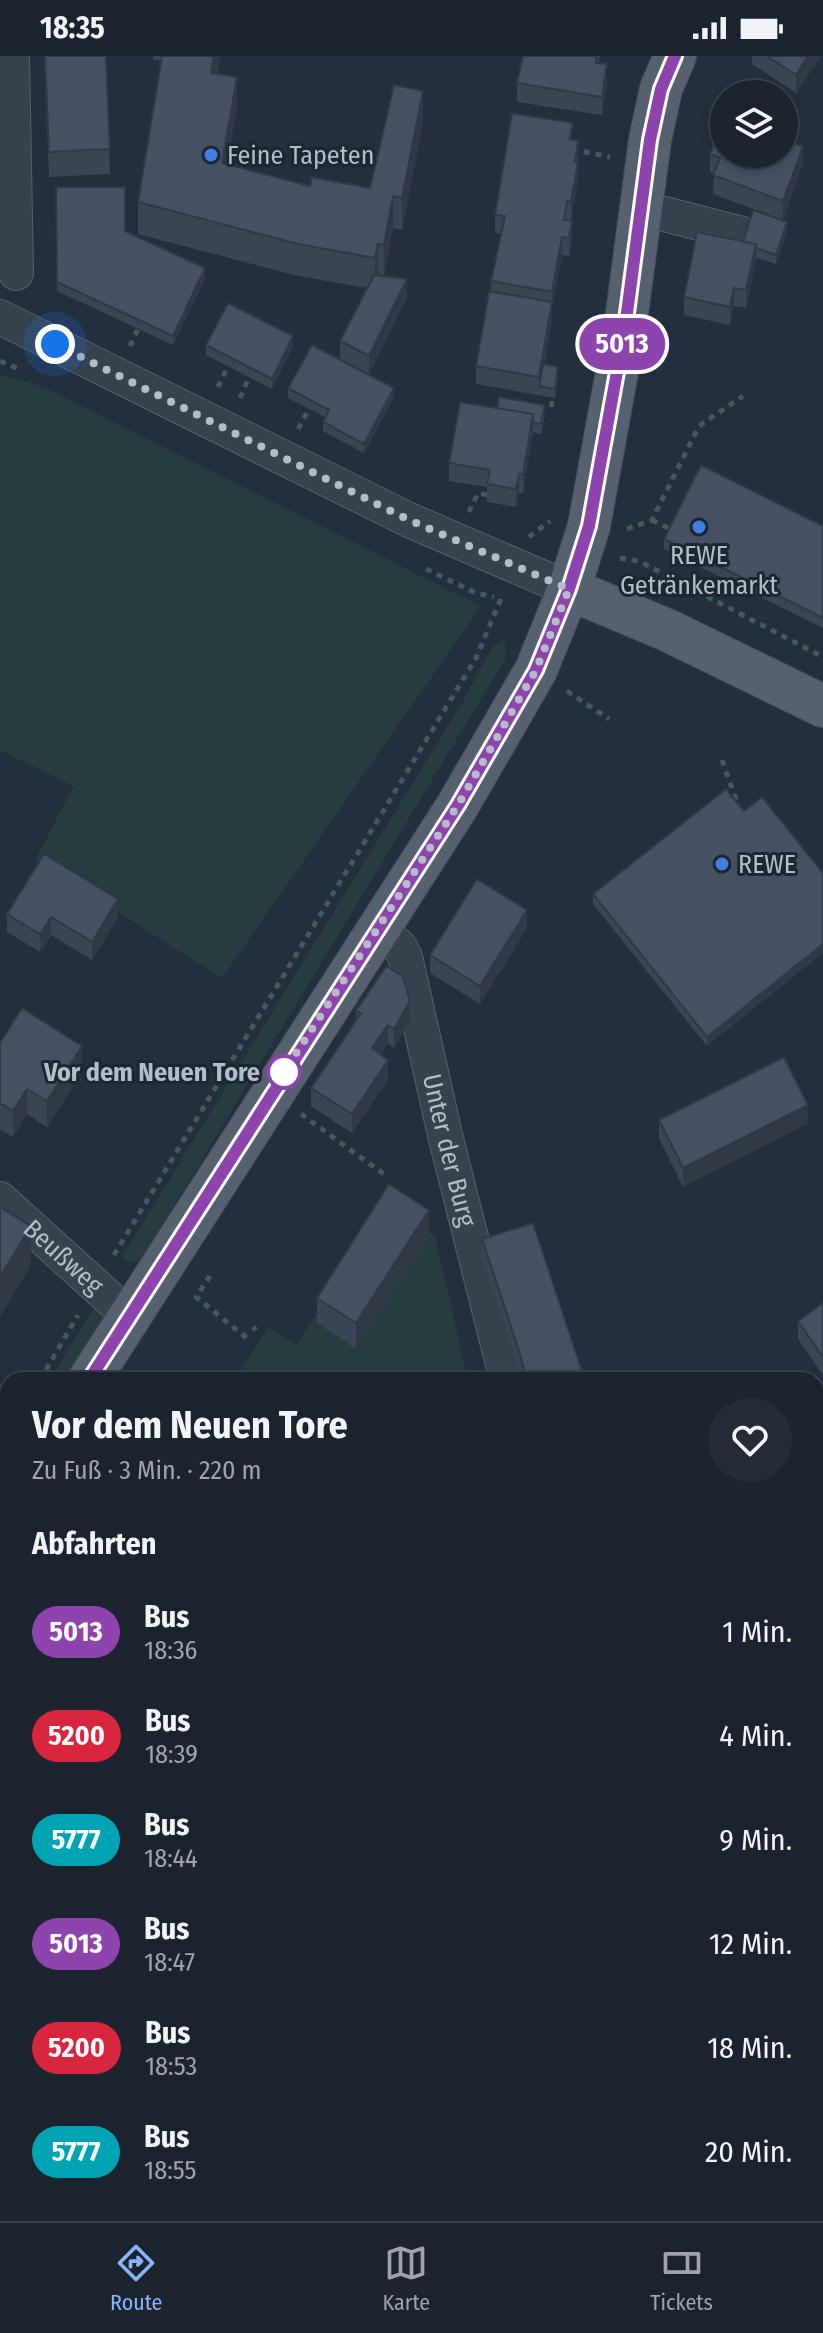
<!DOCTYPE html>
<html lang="de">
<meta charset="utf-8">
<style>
body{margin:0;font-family:"Fira Sans Condensed",sans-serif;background:#242b36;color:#f1f3f6;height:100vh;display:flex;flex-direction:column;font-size:30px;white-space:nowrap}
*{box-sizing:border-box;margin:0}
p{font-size:26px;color:#a0a4aa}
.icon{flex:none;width:44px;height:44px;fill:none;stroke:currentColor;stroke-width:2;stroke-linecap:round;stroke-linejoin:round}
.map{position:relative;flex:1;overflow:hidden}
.side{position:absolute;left:0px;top:1316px;width:824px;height:850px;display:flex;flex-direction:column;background:#1b232e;border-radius:24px 24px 0 0;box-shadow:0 4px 12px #0003,0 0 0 2px #39404a}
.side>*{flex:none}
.badge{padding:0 16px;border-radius:26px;font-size:28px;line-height:52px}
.buttons{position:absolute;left:710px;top:24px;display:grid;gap:16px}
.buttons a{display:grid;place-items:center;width:88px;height:88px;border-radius:50%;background:#1b232e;box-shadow:0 4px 12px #0003,0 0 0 2px #39404a;font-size:40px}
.you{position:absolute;width:40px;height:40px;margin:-20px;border:6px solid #fff;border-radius:50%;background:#1a73e8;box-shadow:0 0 0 12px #1a73e833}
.map>.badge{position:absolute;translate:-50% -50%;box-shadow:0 0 0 4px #fff}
h2{padding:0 32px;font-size:30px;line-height:72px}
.round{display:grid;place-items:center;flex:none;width:84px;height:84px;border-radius:42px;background:#242b36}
.summary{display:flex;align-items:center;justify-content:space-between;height:136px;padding:0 32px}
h1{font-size:38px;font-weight:700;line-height:60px}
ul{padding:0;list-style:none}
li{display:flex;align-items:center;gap:24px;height:104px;padding:0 32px}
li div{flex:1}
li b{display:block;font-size:30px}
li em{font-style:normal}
li .badge{min-width:88px;font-weight:700;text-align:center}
.status{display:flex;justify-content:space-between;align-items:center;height:56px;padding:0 40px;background:#1b232e;direction:ltr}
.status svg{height:22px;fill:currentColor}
.menu{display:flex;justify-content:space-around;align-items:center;height:112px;border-top:2px solid #39404a;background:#1b232e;font-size:22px;color:#a0a4aa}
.menu a{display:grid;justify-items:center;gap:4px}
.menu .current{color:#8ab4f8}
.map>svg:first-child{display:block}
.green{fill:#263c3f}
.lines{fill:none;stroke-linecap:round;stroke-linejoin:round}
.minor-casing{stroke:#565f6c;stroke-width:36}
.major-casing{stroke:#414a57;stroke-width:44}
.path{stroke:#44595c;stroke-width:5;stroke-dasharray:6 6;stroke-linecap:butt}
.minor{stroke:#38414e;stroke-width:34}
.major{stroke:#56606e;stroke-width:42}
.wall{fill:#3b4654}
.shaded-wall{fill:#303945}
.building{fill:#455162;stroke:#303945;stroke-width:2}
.line-casing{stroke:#fff;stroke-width:18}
.line{stroke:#8e44ad;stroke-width:12}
.walk{stroke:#b4bcc9;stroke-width:8;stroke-dasharray:0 14.4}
.shop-dot{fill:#3f7fe0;stroke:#1d2633;stroke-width:3}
.stop-dot{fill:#fff;stroke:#8e44ad;stroke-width:4}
.labels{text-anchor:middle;stroke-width:6;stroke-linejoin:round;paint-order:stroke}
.poi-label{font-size:26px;fill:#b4bcc9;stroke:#1d2633;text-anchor:start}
.stop-label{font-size:26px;font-weight:bold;fill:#b4bcc9;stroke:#1d2633;text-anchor:end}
.street-label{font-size:26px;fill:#b4bcc9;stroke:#1d2633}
</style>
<div class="status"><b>18:35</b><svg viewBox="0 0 49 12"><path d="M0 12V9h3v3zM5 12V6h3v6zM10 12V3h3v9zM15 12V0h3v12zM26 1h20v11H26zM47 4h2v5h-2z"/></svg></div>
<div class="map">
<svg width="823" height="2165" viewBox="0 0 823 2165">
<rect width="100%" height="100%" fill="#242f3e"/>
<path class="green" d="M0 318 46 332 481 550 222 922 35 804 74 730 0 694Z
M505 582 506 602 143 1201 132 1208 122 1201 462 647 493 590Z
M388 1149 435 1180 468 1324H235L268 1271 296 1289Z
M96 1248 105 1258 63 1324H50Z
M8 1712V1811L2 1806C0 1777 0 1737 8 1712Z
M816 1951 823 1956V2165H590L593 2158H816Z"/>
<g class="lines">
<g class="minor-casing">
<g id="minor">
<path d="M12 0 16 217"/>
<path d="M641 152 742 178"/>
<path d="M0 261 409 464 569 533"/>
<path id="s1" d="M377 874 399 890 405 901 446 1083 507 1324"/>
<path id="s2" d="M0 1143 129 1260"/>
<path d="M0 1911 8 1917"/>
<path d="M816 1930 823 1936"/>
<path d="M280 2158 288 2165"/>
</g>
</g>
<g class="major-casing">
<path id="major" d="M569 533 667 574 823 650
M89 1324 458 749 536 614 569 533 589 470 625 272 650 84 661 33 675 0
M0 1469 8 1456"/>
</g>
<path class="path" d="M572 93 610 101
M130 290 138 273
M0 305 19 313
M218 331 228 310
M240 342 249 321
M551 351 553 341
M298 373 309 353
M469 456 478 437 488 439
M652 464 672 474
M627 473 652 464 699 370 743 340
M529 481 550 465
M620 502 639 505 823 601
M426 513 476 537 494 541
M567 635 609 663
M722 704 739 752
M301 1058 388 1121
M114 1199 476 602 502 540
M210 1220 196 1241 248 1283
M253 1271 256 1274
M40 1324 78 1259
M0 1391 8 1378"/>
<use href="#minor" class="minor"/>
<use href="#major" class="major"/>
</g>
<path class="wall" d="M44 0H106L110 118 49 121Z
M153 0H220L217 17 237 52 227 108 310 130 370 132 423 66 402 174 393 172 384 220 407 241 369 318 394 341 364 397 323 375V366L325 361 288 342V332L340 303V285L367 232 298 220 138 178V146L161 5 153 4Z
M523 0H600L599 8 607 27 602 59 517 46V27Z
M752 0H821L796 37 752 8Z
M573 84 578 103V124L571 164H567L572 183 569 200 562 199 552 252V265L544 308 558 320 555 342 476 328V310L491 236V225L501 178 495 177V159Z
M724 86 803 108 783 164 713 138 714 118 710 116V98Z
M56 131 125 175 205 222 173 289 57 235Z
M787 175 776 208 756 202 746 252 734 250 730 269 684 259V241L743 186Z
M206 289 293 290 272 333 206 299Z
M545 359 541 378 533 376 523 437H519L516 451 487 446V431L449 425V407Z
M823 470V572L664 493V483Z
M726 733 707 990 593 848V838Z
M7 858 118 861 92 904 51 879 40 896 7 876Z
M527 872 480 948 430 917V899Z
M356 955 410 964 394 992 388 987 380 999 388 1023 352 1077 311 1050V1032L356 963Z
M0 987 82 1016 47 1071 27 1058 13 1081 0 1073Z
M659 1064 808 1067 683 1131 659 1082Z
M429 1180 356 1293 317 1267V1242Z
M482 1183 585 1324H514V1318L520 1315 482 1202Z
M823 1247V1319L798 1283V1265Z
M823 1360V1454L816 1443V1364Z
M816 1543 823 1551 820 1627 816 1622Z
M816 1843 823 1849V1919L816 1914Z"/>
<path class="shaded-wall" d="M214 0H220L211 48V17Z
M808 0H821L796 37V19Z
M607 8V27L602 59V41Z
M237 21V52L222 139V107Z
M423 35V66L402 174V142Z
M578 85V103L575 124V105Z
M803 90V108L783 164V145Z
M578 106V124L571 164V146Z
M393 140V172L384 221V189Z
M572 165V183L569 200V182Z
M787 166V175L776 208V199Z
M562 181V199L552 252V265L541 330H539V321L552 249V236Z
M378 188V219L375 233V202Z
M756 188V206L746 252V234Z
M205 212V222L173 289V280Z
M407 223V241L369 318V300Z
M734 232V250L730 269V251Z
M293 280V290L272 333V323Z
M394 332V341L364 397V388Z
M533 358V376L523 437V419Z
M519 418V437L516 451V433Z
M118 843V861L92 904V886Z
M527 854V872L480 948V930Z
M51 861V879L40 896V878Z
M823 888V897L707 990V981Z
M410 945V964L394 992V973Z
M388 969V987L372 1011V992Z
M82 990V1016L47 1071V1045Z
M388 1004V1023L352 1077V1058Z
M27 1033V1058L13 1081V1055Z
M808 1049V1067L683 1131V1112Z
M429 1154V1180L356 1293V1267Z
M31 1170V1209L0 1261V1221Z
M823 1606V1625L820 1627V1609Z"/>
<path class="building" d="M45 0H106L110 93 49 96Z
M162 0H214L211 17 237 21 222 107 310 130 312 121 370 132 394 29 423 35 402 142 393 140 384 189 378 188 375 202 298 188 138 146Z
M523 0H597L596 7 607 8 602 41 517 27Z
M767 0H808L796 19Z
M512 57 573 67 570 83 578 85 575 105 578 106 571 146 567 145 564 164 572 165 569 182 562 181 552 236 491 225 505 160 495 159Z
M716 82 724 86V98H784V83L803 90 783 145 713 119 720 102 710 98Z
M56 131H125V175L205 212 173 280 57 226Z
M753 154 787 166 776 199 756 192V188L743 186Z
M697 176 756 188 746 234 734 232 730 251 684 241Z
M374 219 407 223 369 300 340 285Z
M489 235 552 246 539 321 476 310Z
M228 247 293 280 272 323 206 289Z
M312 289 394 332 364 388 323 366 329 354 288 332Z
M543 308 558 311 555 333 539 330Z
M499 341 545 349 541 368 533 367V358L497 352Z
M460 346 533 358 523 419 519 418 516 433 487 428 490 414 449 407Z
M701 409 823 470V562L664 483Z
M726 733 744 755 762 741 823 817V888L707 981 593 838Z
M44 798 118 843 92 886 51 861 40 878 7 858Z
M477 823 527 854 480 930 430 899Z
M386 910 403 920 410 945 394 973 388 969 372 992 388 1004 352 1058 311 1032 361 957 356 955Z
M22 952 82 990 47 1045 27 1033 13 1055 0 1047V987Z
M784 1001 808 1049 683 1112 659 1064Z
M389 1128 429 1154 356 1267 317 1242Z
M0 1151 31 1170 0 1221Z
M533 1167 585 1324H516L514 1318 524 1314 520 1298 482 1183Z
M823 1247V1301L798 1265Z
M823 1360V1436L816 1425V1364Z
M816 1543 823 1551V1606L820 1609 816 1604Z
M816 1843 823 1849V1901L816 1896Z"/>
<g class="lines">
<g class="line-casing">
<path id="line" d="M89 1324 458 749 536 614 569 533 589 470 625 272 650 84 661 33 675 0"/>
</g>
<use href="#line" class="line"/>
<path class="walk" d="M55 288 409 464 569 533 536 614 458 749 284 1016"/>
</g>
<g class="shop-dot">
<circle cx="211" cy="99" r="8"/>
<circle cx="699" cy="471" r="8"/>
<circle cx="722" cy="808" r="8"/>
</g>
<circle class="stop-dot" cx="284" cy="1016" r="16"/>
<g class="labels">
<g class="poi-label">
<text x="227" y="108">Feine Tapeten</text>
<text x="699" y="508" text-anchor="middle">REWE<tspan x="699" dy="30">Getränkemarkt</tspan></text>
<text x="738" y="817">REWE</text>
</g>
<g class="stop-label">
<text x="260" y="1025">Vor dem Neuen Tore</text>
</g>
<g class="street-label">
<text dy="9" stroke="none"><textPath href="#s1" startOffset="238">Unter der Burg</textPath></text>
<text dy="9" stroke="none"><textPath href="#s2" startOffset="86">Beußweg</textPath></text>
</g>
</g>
</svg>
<div class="buttons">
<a><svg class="icon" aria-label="layers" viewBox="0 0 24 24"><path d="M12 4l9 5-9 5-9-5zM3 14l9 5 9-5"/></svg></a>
</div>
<div class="you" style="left:55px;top:288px"></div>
<b class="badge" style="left:622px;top:288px;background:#8e44ad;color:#fff">5013</b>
<section class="side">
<div class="summary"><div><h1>Vor dem Neuen Tore</h1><p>Zu Fuß · 3 Min. · 220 m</p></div><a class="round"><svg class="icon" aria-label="heart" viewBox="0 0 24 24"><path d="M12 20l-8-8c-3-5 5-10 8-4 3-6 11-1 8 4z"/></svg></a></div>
<h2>Abfahrten</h2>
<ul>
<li><span class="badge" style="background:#8e44ad;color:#fff">5013</span><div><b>Bus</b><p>18:36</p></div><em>1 Min.</em></li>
<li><span class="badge" style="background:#d7263d;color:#fff">5200</span><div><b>Bus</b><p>18:39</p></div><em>4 Min.</em></li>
<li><span class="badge" style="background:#00a3b4;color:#fff">5777</span><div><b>Bus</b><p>18:44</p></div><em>9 Min.</em></li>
<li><span class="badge" style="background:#8e44ad;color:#fff">5013</span><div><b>Bus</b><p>18:47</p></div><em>12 Min.</em></li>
<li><span class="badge" style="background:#d7263d;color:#fff">5200</span><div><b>Bus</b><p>18:53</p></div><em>18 Min.</em></li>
<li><span class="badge" style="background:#00a3b4;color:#fff">5777</span><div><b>Bus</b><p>18:55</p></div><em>20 Min.</em></li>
</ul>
</section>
</div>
<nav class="menu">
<a class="current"><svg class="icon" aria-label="directions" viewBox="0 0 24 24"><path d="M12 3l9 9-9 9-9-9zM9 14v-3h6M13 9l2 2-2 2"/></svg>Route</a>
<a><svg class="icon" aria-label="map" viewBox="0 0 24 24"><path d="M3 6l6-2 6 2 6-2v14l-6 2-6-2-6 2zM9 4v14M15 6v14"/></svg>Karte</a>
<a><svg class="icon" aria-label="tickets" viewBox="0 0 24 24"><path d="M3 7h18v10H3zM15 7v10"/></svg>Tickets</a>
</nav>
